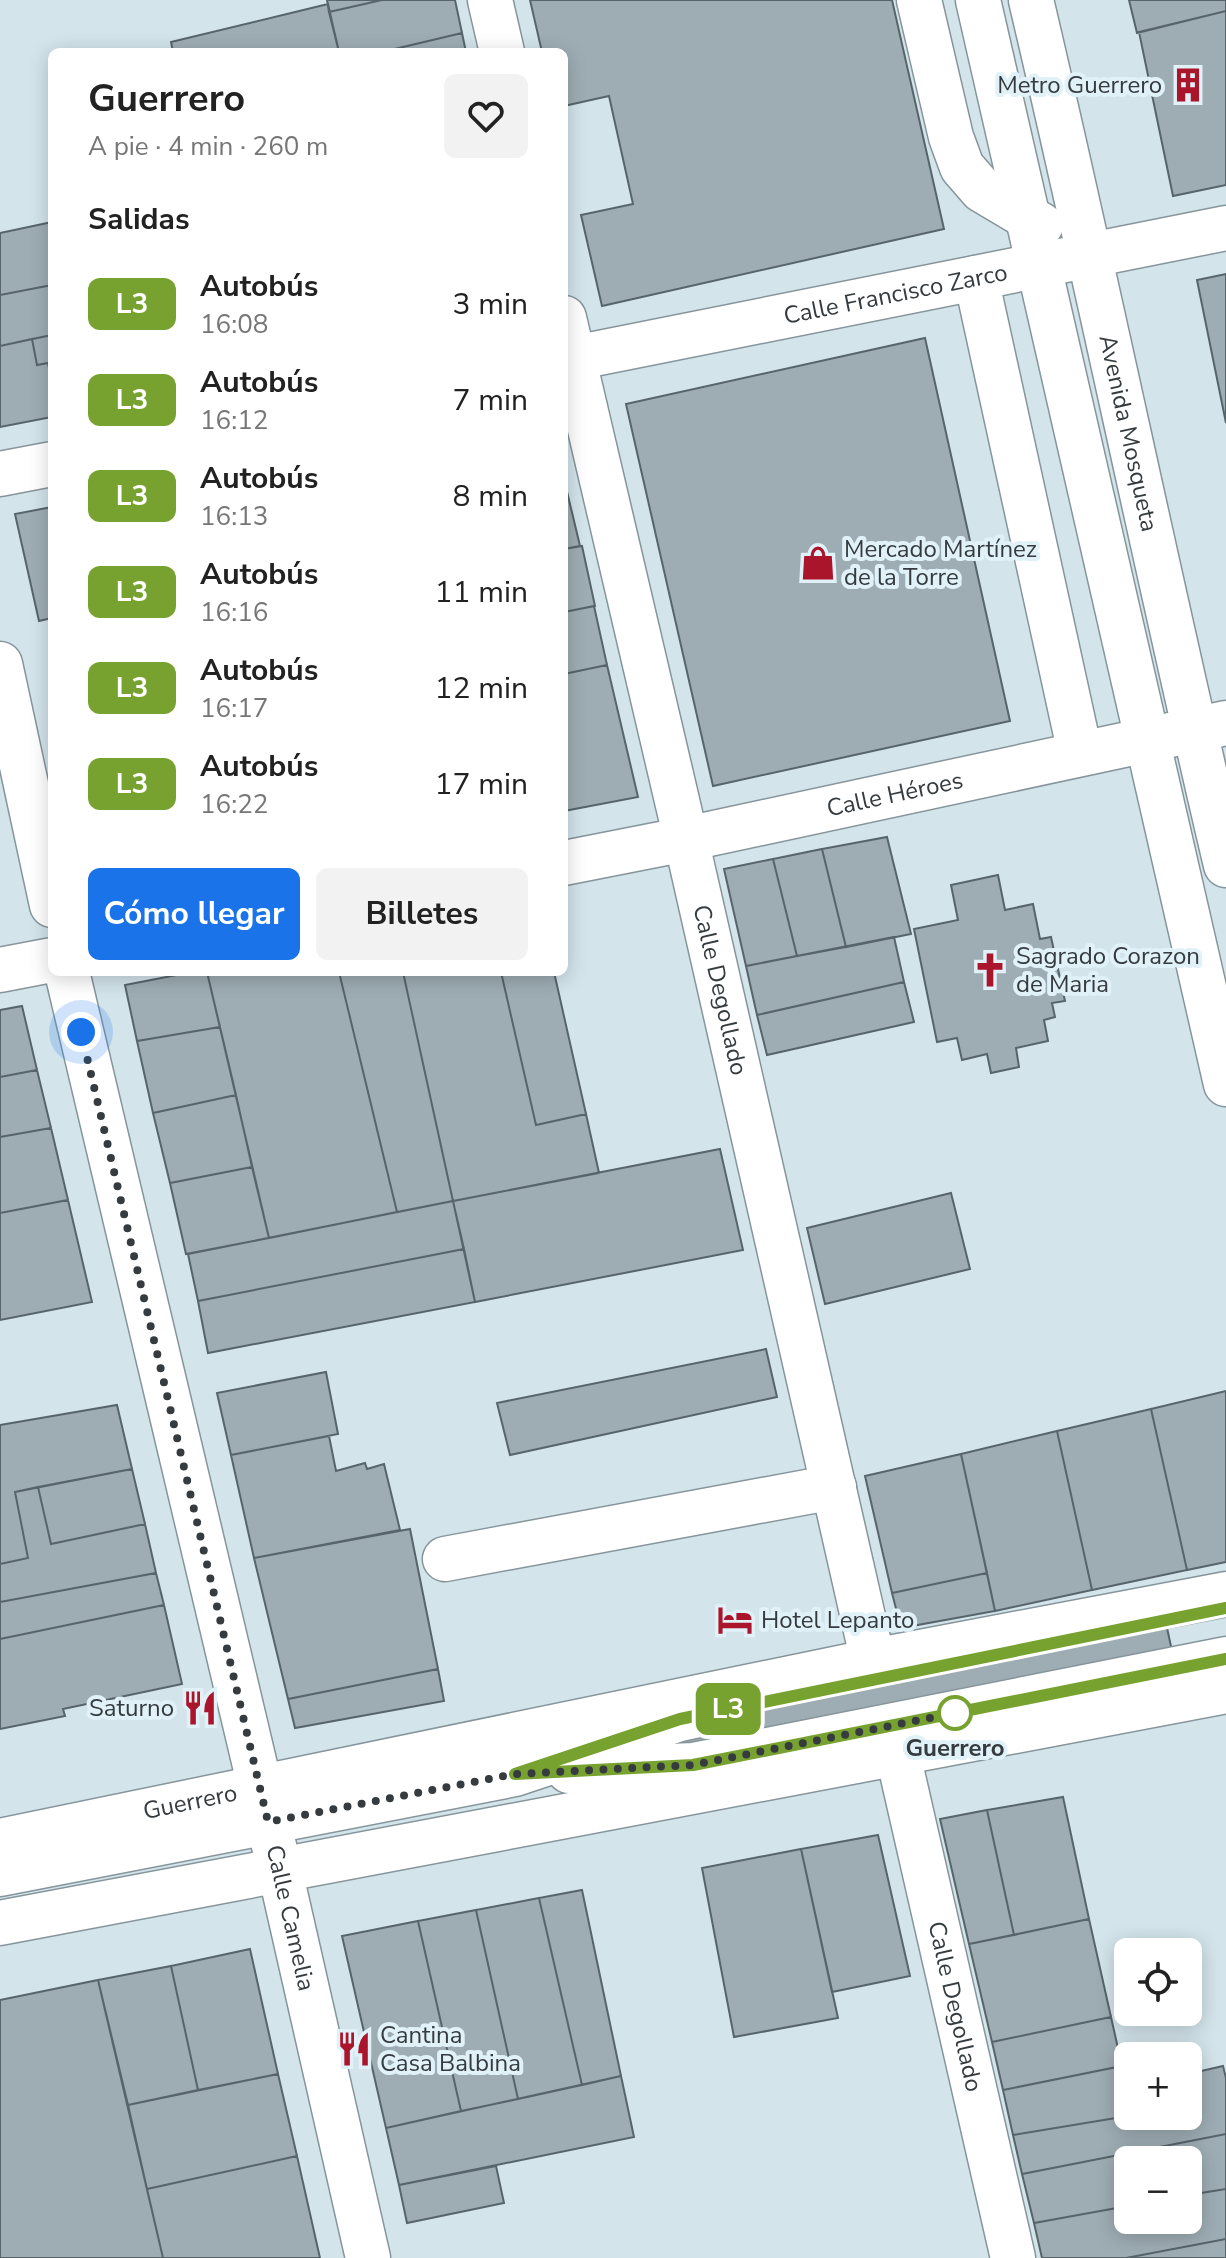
<!DOCTYPE html>
<html lang="es">
<meta charset="utf-8">
<style>
body{margin:0;font-family:"Nunito Sans",sans-serif;background:#f2f2f2;color:#222;height:100vh;display:flex;flex-direction:column;font-size:30px;white-space:nowrap}
*{box-sizing:border-box;margin:0}
p{font-size:26px;color:#767676}
.icon{flex:none;width:44px;height:44px;fill:none;stroke:currentColor;stroke-width:2;stroke-linecap:round;stroke-linejoin:round}
.map{position:relative;flex:1;overflow:hidden}
.details{position:absolute;left:48px;top:48px;width:520px;height:928px;display:flex;flex-direction:column;background:#fff;border-radius:12px;box-shadow:0 4px 20px #0003}
.details>*{flex:none}
.badge{padding:0 16px;border-radius:12px;font-size:28px;line-height:52px}
.controls{position:absolute;left:1114px;top:1938px;display:grid;gap:16px}
.controls a{display:grid;place-items:center;width:88px;height:88px;border-radius:12px;background:#fff;box-shadow:0 4px 20px #0003;font-size:40px}
.you{position:absolute;width:40px;height:40px;margin:-20px;border:6px solid #fff;border-radius:50%;background:#1a73e8;box-shadow:0 0 0 12px #1a73e833}
.map>.badge{position:absolute;translate:-50% -50%;box-shadow:0 0 0 4px #fff}
h2{padding:0 40px;font-size:30px;line-height:72px}
.round{display:grid;place-items:center;flex:none;width:84px;height:84px;border-radius:12px;background:#f2f2f2}
.head{display:flex;align-items:center;justify-content:space-between;height:136px;padding:0 40px}
h1{font-size:38px;font-weight:700;line-height:60px}
.cta{display:flex;gap:16px;margin-top:auto;padding:16px 40px}
.cta a{flex:1;height:92px;border-radius:12px;background:#1a73e8;color:#fff;font-size:32px;font-weight:700;line-height:92px;text-align:center}
.cta a+a{background:#f2f2f2;color:#222}
ul{padding:0;list-style:none}
li{display:flex;align-items:center;gap:24px;height:96px;padding:0 40px}
li div{flex:1}
li b{display:block;font-size:30px}
li em{font-style:normal}
li .badge{min-width:88px;font-weight:700;text-align:center}
.map>svg:first-child{display:block}
.building{fill:#9eadb4;stroke:#57656b;stroke-width:2}
.lines{fill:none;stroke-linecap:round;stroke-linejoin:round}
.minor-casing{stroke:#86959b;stroke-width:47}
.major-casing{stroke:#86959b;stroke-width:47}
.minor{stroke:#fff;stroke-width:44}
.major{stroke:#fff;stroke-width:44}
.line-casing{stroke:#fff;stroke-width:18}
.line{stroke:#78a22f;stroke-width:12}
.walk{stroke:#353b3e;stroke-width:8;stroke-dasharray:0 14.4}
.stop-dot{fill:#fff;stroke:#78a22f;stroke-width:4}
.labels{text-anchor:middle;stroke-width:8;stroke-linejoin:round;paint-order:stroke}
.poi-label{font-size:24px;fill:#353b3e;stroke:#e1f1f8;text-anchor:start}
.street-label{font-size:24px;fill:#353b3e;stroke:#e1f1f8}
.stop-label{font-size:24px;font-weight:bold;fill:#353b3e;stroke:#e1f1f8}
</style>
<div class="map">
<svg width="1226" height="2258" viewBox="0 0 1226 2258">
<rect width="100%" height="100%" fill="#d3e4eb"/>
<path class="building" d="M327 0H382L329 12Z
M382 0H455L462 33 382 52H339L329 12Z
M530 0H892L944 229 602 306 581 215 633 204 609 96 564 106V52H542Z
M1129 0H1226V11L1137 33Z
M328 4 339 52H173L171 42Z
M1226 11V185L1173 196 1139 32Z
M462 33 466 52H382Z
M52 222V285L0 295V233Z
M1226 274V423L1197 280Z
M52 285V335L0 346V295Z
M52 335V383L48 363 37 365 32 339Z
M925 338 1010 721 713 786 626 404Z
M32 339 37 365 48 363 52 383V417L0 427V346Z
M564 479 580 546 564 549Z
M52 507V618L39 621 15 514Z
M582 546 595 606 564 612V549Z
M594 606 607 665 564 674V612Z
M607 665 638 797 564 811V674Z
M887 837 911 934 846 947 822 849Z
M822 849 846 947 797 956 773 859Z
M773 859 797 956 746 966 724 869Z
M998 875 1005 910 1033 904 1040 939 1051 937 1065 1001 1052 1003 1055 1017 1044 1020 1048 1041 1016 1048 1019 1067 991 1073 987 1054 962 1060 957 1038 937 1042 914 929 958 920 951 885Z
M894 937 904 982 757 1015 746 966Z
M192 972H207L220 1027 137 1041 125 985Z
M207 972H339L397 1212 269 1238Z
M339 972H403L453 1201 397 1212Z
M403 972H501L536 1125 586 1114 599 1173 453 1201Z
M501 972H554L586 1114 536 1125Z
M904 982 914 1022 767 1055 757 1015Z
M22 1006 37 1070 0 1077V1010Z
M220 1027 236 1095 153 1113 137 1041Z
M37 1070 51 1128 0 1137V1077Z
M236 1095 252 1167 170 1183 153 1113Z
M51 1128 68 1200 0 1213V1137Z
M720 1149 743 1250 475 1302 453 1201Z
M252 1167 269 1238 186 1254 170 1183Z
M951 1193 970 1269 825 1304 807 1228Z
M68 1200 92 1302 0 1320V1213Z
M453 1201 464 1249 198 1301 188 1254Z
M464 1249 475 1302 208 1353 198 1301Z
M766 1349 777 1397 510 1455 497 1403Z
M326 1372 338 1434 231 1455 217 1393Z
M1226 1391V1562L1187 1570 1151 1409Z
M117 1405 132 1469 15 1492 28 1558 0 1564V1425Z
M1151 1409 1187 1570 1092 1590 1057 1431Z
M1057 1431 1092 1590 995 1611 961 1454Z
M329 1436 336 1471 365 1463 367 1469 384 1464 400 1530 254 1558 231 1455Z
M961 1454 987 1573 892 1593 865 1476Z
M132 1469 145 1524 51 1544 38 1487Z
M38 1487 51 1544 145 1524 156 1573 0 1602V1564L28 1558 15 1492Z
M410 1529 438 1669 288 1699 254 1558Z
M156 1573 164 1605 0 1639V1602Z
M987 1573 995 1611 901 1628 892 1593Z
M164 1605 182 1684 63 1709 65 1716 0 1729V1639Z
M1167 1628 1176 1669 730 1754 722 1712Z
M438 1669 444 1701 295 1728 288 1699Z
M723 1721 728 1745 684 1754 679 1730Z
M1063 1797 1089 1919 1014 1935 987 1810Z
M987 1810 1014 1935 969 1944 940 1819Z
M878 1835 910 1976 832 1992 801 1849Z
M801 1849 838 2018 734 2037 702 1868Z
M582 1890 621 2076 582 2085 539 1898Z
M539 1898 582 2085 518 2099 476 1910Z
M476 1910 518 2099 461 2111 418 1921Z
M1089 1919 1111 2017 992 2042 969 1944Z
M418 1921 461 2111 386 2128 342 1936Z
M250 1949 278 2074 198 2090 171 1966Z
M171 1966 198 2090 128 2105 98 1980Z
M98 1980 163 2258H0V2000Z
M1111 2017 1122 2066 1003 2090 992 2042Z
M1122 2066 1128 2095V2116L1013 2135 1003 2090Z
M1223 2066 1226 2078V2134L1022 2174 1013 2135 1128 2116H1188V2074Z
M278 2074 297 2156 147 2189 128 2105Z
M621 2076 634 2137 399 2185 386 2128Z
M1226 2134V2189L1188 2195V2160H1128V2206L1034 2223 1022 2174Z
M297 2156 320 2258H163L147 2189Z
M496 2166 504 2203 407 2223 399 2185Z
M1226 2189V2239L1126 2258H1042L1034 2223 1128 2206V2220H1188V2195Z
M1226 2239V2258H1126Z"/>
<g class="lines">
<g class="minor-casing">
<g id="minor">
<path d="M490 0 502 52"/>
<path d="M919 0 951 137 962 167 982 190 1041 225"/>
<path d="M978 0 1226 1084"/>
<path d="M976 278 1080 753"/>
<path id="s1" d="M564 318 686 839 873 1661"/>
<path id="s2" d="M564 360 1226 228"/>
<path d="M0 474 52 464"/>
<path d="M0 664 52 905"/>
<path id="s3" d="M564 863 686 839 1226 723"/>
<path d="M0 970 52 960"/>
<path id="s4" d="M67 972 280 1871 368 2258"/>
<path d="M445 1559 834 1487"/>
<path id="s5" d="M898 1755 1013 2258"/>
<path d="M569 1771 693 1765 1226 1659"/>
<path d="M0 1874 515 1774 680 1719 703 1714"/>
</g>
</g>
<g class="major-casing">
<g id="major">
<path id="s6" d="M1031 0C1099 288 1158 578 1226 865"/>
<path id="s7" d="M0 1841 873 1661 1226 1594"/>
<path d="M0 1923 1226 1691"/>
</g>
</g>
<use href="#minor" class="minor"/>
<use href="#major" class="major"/>
</g>
<g class="lines">
<g class="line-casing">
<path id="line" d="M1226 1608 680 1719 515 1774 693 1765 1226 1659"/>
</g>
<use href="#line" class="line"/>
<path class="walk" d="M81 1032 268 1822 515 1774 693 1765 955 1713"/>
</g>
<defs>
<g id="building-bare" transform="scale(2.76)"><path d="M-4-6H4V6H1V3H-1V6H-4ZM-2.5-4.3h1.7v1.8h-1.7ZM.8-4.3h1.7v1.8H.8ZM-2.5-1h1.7V.8h-1.7ZM.8-1h1.7V.8H.8Z" fill="#ab152c" stroke="#e1f1f8" stroke-width="2.5" paint-order="stroke"/></g>
<g id="shop-bare" transform="scale(2.76)"><path d="M-5-2.5h2.3a2.7 3.5 0 0 1 5.4 0H5L5.5 6h-11ZM-1.5-2.5h3a1.5 2.3 0 0 0-3 0Z" fill="#ab152c" stroke="#e1f1f8" stroke-width="2.5" paint-order="stroke"/></g>
<g id="church-bare" transform="scale(2.76)"><path d="M-1.2-6h2.4v3.5h3.3v2.4h-3.3V6h-2.4V-.1h-3.3v-2.4h3.3Z" fill="#ab152c" stroke="#e1f1f8" stroke-width="2.5" paint-order="stroke"/></g>
<g id="hotel-bare" transform="scale(2.76)"><path d="M-6-4.5h1.5V1H6V5H4.5V3h-9V5H-6ZM-4 0a1.8 1.8 0 1 1 3.6 0ZM.5 0V-2.5h3Q6-2.5 6 0Z" fill="#ab152c" stroke="#e1f1f8" stroke-width="2.5" paint-order="stroke"/></g>
<g id="restaurant-bare" transform="scale(2.76)"><path d="M-5-6h1v4h1v-4h1v4h1v-4h1v5L-1.5 .5V6h-2V.5L-5-1ZM5-6V6H3V1.5H1.5Q1.5-4 5-6Z" fill="#ab152c" stroke="#e1f1f8" stroke-width="2.5" paint-order="stroke"/></g>
</defs>
<g fill-rule="evenodd">
<use href="#building-bare" x="1188" y="85"/>
<use href="#shop-bare" x="818" y="563"/>
<use href="#church-bare" x="990" y="970"/>
<use href="#hotel-bare" x="735" y="1620"/>
<use href="#restaurant-bare" x="200" y="1708"/>
<use href="#restaurant-bare" x="354" y="2049"/>
</g>
<circle class="stop-dot" cx="955" cy="1713" r="16"/>
<g class="labels">
<g class="poi-label">
<text x="1162" y="93" text-anchor="end">Metro Guerrero</text>
<text x="844" y="557">Mercado Martínez<tspan x="844" dy="28">de la Torre</tspan></text>
<text x="1016" y="964">Sagrado Corazon<tspan x="1016" dy="28">de Maria</tspan></text>
<text x="761" y="1628">Hotel Lepanto</text>
<text x="174" y="1716" text-anchor="end">Saturno</text>
<text x="380" y="2043">Cantina<tspan x="380" dy="28">Casa Balbina</tspan></text>
</g>
<g class="street-label">
<text dy="8" stroke="none"><textPath href="#s2" startOffset="338">Calle Francisco Zarco</textPath></text>
<text dy="8" stroke="none"><textPath href="#s6" startOffset="444">Avenida Mosqueta</textPath></text>
<text dy="8" stroke="none"><textPath href="#s3" startOffset="338">Calle Héroes</textPath></text>
<text dy="8" stroke="none"><textPath href="#s1" startOffset="690">Calle Degollado</textPath></text>
<text dy="8" stroke="none"><textPath href="#s7" startOffset="194">Guerrero</textPath></text>
<text dy="8" stroke="none"><textPath href="#s4" startOffset="972">Calle Camelia</textPath></text>
<text dy="8" stroke="none"><textPath href="#s5" startOffset="258">Calle Degollado</textPath></text>
</g>
<g class="stop-label">
<text x="955" y="1756">Guerrero</text>
</g>
</g>
</svg>
<div class="controls">
<a><svg class="icon" aria-label="locate" viewBox="0 0 24 24"><circle cx="12" cy="12" r="6"/><path d="M12 2v4M12 18v4M2 12h4M18 12h4"/></svg></a>
<a>+</a>
<a>−</a>
</div>
<div class="you" style="left:81px;top:1032px"></div>
<b class="badge" style="left:728px;top:1709px;background:#78a22f;color:#fff">L3</b>
<section class="details">
<div class="head"><div><h1>Guerrero</h1><p>A pie · 4 min · 260 m</p></div><a class="round"><svg class="icon" aria-label="heart" viewBox="0 0 24 24"><path d="M12 20l-8-8c-3-5 5-10 8-4 3-6 11-1 8 4z"/></svg></a></div>
<h2>Salidas</h2>
<ul>
<li><span class="badge" style="background:#78a22f;color:#fff">L3</span><div><b>Autobús</b><p>16:08</p></div><em>3 min</em></li>
<li><span class="badge" style="background:#78a22f;color:#fff">L3</span><div><b>Autobús</b><p>16:12</p></div><em>7 min</em></li>
<li><span class="badge" style="background:#78a22f;color:#fff">L3</span><div><b>Autobús</b><p>16:13</p></div><em>8 min</em></li>
<li><span class="badge" style="background:#78a22f;color:#fff">L3</span><div><b>Autobús</b><p>16:16</p></div><em>11 min</em></li>
<li><span class="badge" style="background:#78a22f;color:#fff">L3</span><div><b>Autobús</b><p>16:17</p></div><em>12 min</em></li>
<li><span class="badge" style="background:#78a22f;color:#fff">L3</span><div><b>Autobús</b><p>16:22</p></div><em>17 min</em></li>
</ul>
<div class="cta"><a>Cómo llegar</a><a>Billetes</a></div>
</section>
</div>
